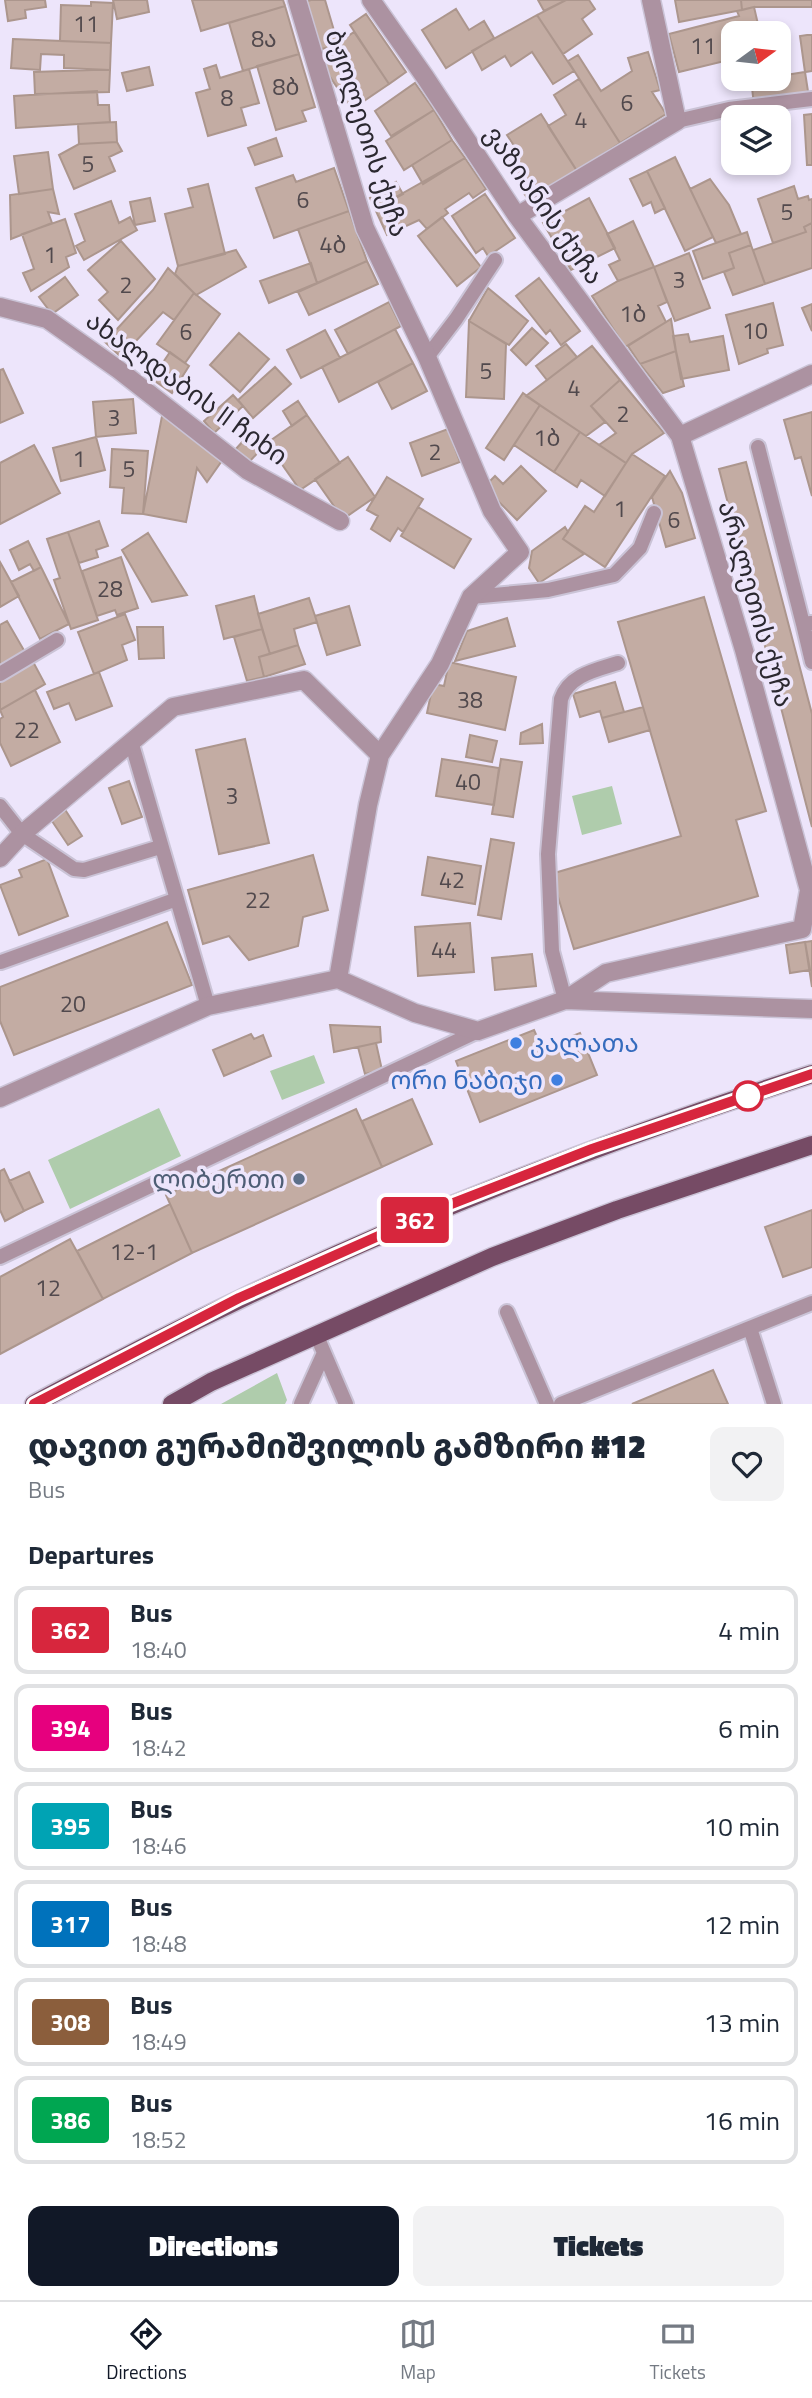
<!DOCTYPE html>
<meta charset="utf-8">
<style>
body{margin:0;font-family:"Titillium Web","Noto Sans Georgian",sans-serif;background:#f2f2f3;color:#1f2937;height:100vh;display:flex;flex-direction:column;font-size:26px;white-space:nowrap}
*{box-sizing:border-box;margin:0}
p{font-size:23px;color:#747a83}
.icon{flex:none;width:38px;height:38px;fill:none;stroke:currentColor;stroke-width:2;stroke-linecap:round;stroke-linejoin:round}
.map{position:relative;height:1404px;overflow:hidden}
.side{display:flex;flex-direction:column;background:#fff;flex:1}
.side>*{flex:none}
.badge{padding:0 14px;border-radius:5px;font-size:24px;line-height:46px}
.needle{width:46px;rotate:75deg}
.buttons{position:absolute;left:721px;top:21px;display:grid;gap:14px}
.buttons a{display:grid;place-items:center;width:70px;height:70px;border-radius:14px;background:#fff;box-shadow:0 4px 10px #0003;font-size:35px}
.map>.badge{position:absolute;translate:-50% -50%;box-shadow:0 0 0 4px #fff}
h2{padding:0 28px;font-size:26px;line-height:63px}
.round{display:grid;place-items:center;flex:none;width:74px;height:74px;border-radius:14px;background:#f2f2f3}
.head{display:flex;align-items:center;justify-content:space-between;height:119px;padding:0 28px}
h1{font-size:33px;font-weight:800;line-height:52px}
.primary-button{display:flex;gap:14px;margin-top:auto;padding:14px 28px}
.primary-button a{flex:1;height:80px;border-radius:14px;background:#111827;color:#fff;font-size:28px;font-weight:800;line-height:80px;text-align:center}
.primary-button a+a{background:#f2f2f3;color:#1f2937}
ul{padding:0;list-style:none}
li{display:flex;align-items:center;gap:21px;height:88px;margin:0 14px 10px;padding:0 14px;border:4px solid #e0e1e3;border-radius:14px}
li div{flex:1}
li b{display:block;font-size:26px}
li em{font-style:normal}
li .badge{min-width:77px;font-weight:700;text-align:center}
.dock{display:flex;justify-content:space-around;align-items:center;height:98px;border-top:2px solid #e0e1e3;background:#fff;font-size:19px;color:#747a83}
.dock a{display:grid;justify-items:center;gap:4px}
.dock .current{color:#111827}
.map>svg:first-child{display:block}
.green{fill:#afccac}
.building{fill:#c3aca3;stroke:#ac968d;stroke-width:2}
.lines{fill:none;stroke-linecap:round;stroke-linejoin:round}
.service-casing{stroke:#cac3d6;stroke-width:18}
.minor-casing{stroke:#cac3d6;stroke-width:21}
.primary-casing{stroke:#cac3d6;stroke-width:21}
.service{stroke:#ac92a1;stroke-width:14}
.minor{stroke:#ac92a1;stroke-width:18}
.primary{stroke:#764b65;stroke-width:18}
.line-casing{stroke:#fff;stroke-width:16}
.line{stroke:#d7263d;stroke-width:10}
.shop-dot{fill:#3f7fe0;stroke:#ede5fb;stroke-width:2.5}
.stop-dot{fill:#fff;stroke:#d7263d;stroke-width:3.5}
.service-dot{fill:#5c6f8a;stroke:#ede5fb;stroke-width:2.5}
.labels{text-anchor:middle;stroke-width:7;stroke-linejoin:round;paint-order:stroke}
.number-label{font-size:23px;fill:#51494d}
.street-label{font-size:26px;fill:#2b2830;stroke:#ede5fb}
.shop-label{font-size:26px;fill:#366cbe;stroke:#ede5fb;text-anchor:start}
.service-label{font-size:26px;fill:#4e5e75;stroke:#ede5fb;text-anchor:end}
</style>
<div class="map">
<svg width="812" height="1404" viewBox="0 0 812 1404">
<rect width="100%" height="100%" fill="#ede5fb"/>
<path class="green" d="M612 786 622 824 582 835 572 796Z
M314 1055 325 1083 282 1100 270 1071Z
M159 1108 181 1156 70 1209 48 1160Z
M277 1373 287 1400 285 1404H221Z"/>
<path class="building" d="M5 0H45L46 7 25 10 26 18 8 21Z
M113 0H147L149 12 117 19Z
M192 0H283L285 6 201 31Z
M311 0H325L338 44 319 50 304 2Z
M538 0H566L544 11Z
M566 0H589L595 9 582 19 592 34 563 54 537 15Z
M675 0H741L742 10 679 22Z
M741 0H812V7H754L742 10Z
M91 2 113 3 111 43 60 41 61 5 91 6Z
M285 6 299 54 243 71 229 23Z
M754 7 760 33H733V59L679 72 669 34 739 16 737 11Z
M456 9 469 30 484 21 494 38 446 68 422 30Z
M366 14 406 72 389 84 350 25Z
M537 15 574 71 553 84 532 52 511 66 505 56 482 70 472 51Z
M354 32 389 84 352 109 317 58Z
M807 35H812V71L805 72 800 36Z
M13 39 111 43 110 70 64 68V55L41 54 40 70 11 68Z
M648 52 660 90 652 92 666 114 620 143 568 61 578 55 601 91 632 71 628 58Z
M299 54 315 107 302 111 306 121 276 130 257 66Z
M216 65 220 78 249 69 259 103 241 108 246 125 208 136 196 93 210 89 204 69Z
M149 67 153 85 127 91 122 73Z
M93 70H110L109 92 35 94 34 72Z
M805 72 809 98 754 105 751 79H779V76Z
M579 79 620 143 577 171 548 126 566 115 554 95Z
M415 83 434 110 391 136 375 111Z
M97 91 98 105H109L110 122 16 128 14 96Z
M434 110 452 140 404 170 386 141Z
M541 114 577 171 529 201 506 164 520 155 507 135Z
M812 114V165H807L804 115Z
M116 122 117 142 79 144 78 124Z
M276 138 282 156 255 165 248 148Z
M452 140 465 158 423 184 412 165Z
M117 142 122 151 109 157 115 171 74 189 59 155 79 144Z
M48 152 53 189 19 194 14 156Z
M675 157 713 237 685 251 647 171Z
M465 158 486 189 473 198 469 193 445 209 448 213 427 229 419 220 387 235 375 209Z
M334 168 349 211 274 238 256 188 293 175 296 182Z
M647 171 665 208 655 213 651 202 643 206 630 179Z
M710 179 729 205 741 234 716 243 690 189Z
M396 182 403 194 375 209 370 198Z
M208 184 225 254 178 266 165 214 193 207 188 189Z
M794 186 798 199 808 196 809 200 812 199V223L804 227 806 232 773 243 758 199Z
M53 189 59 214 48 212 52 223 11 239 10 195Z
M485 194 515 238 488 256 483 248 476 253 452 216Z
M150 198 155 221 135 225 130 202Z
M589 198 615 248 571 270 543 223Z
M111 201 119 223 130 217 137 230 84 260 76 246 85 241 75 214Z
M349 211 367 261 317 283 298 229Z
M442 217 481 267 457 286 418 236Z
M65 219 76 253 66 257 69 267 31 291 23 273 34 269 22 234Z
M633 221 654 267 618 281 609 265 620 260 607 234Z
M812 223V268L765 284 753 250 806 232 804 227Z
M747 232 751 245 729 253 734 268 703 279 693 251Z
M121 241 155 279 118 320 99 300 108 292 88 270Z
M751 245 765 284 733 295 724 272 734 268 729 253Z
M236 250 246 267 196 295 175 274 178 266Z
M689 253 710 308 675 321 654 267Z
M367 261 378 284 309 315 298 292Z
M311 263 317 283 269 303 260 281Z
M654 267 667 302 658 306 666 322 625 347 592 296 618 281Z
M168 268 194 293 174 320 163 312 121 357 105 342 153 290Z
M65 277 78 295 52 314 39 297Z
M539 278 580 331 561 345 550 330 546 334 516 296Z
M488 288 528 321 509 345 469 321Z
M194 293 220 314 185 363 157 344Z
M389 302 401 326 348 354 335 330Z
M773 303 783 345 767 349 768 353 739 364 726 315Z
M812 304V331L802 308Z
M671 319 676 351 640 364 628 346Z
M469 321 506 344 504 399 466 397Z
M532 328 548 343 526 365 511 350Z
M395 329 413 363 339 402 322 367Z
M325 330 340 358 301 378 287 350Z
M239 333 269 359 240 392 210 365Z
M688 334 690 342 723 336 729 370 681 379 673 336Z
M566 344 577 357 547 380 536 366Z
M592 346 620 380 591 406 605 422 586 436 526 396Z
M676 351 684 386 663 393 640 364Z
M170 352 189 366 172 393 152 379Z
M413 363 427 391 392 409 378 382Z
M275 367 291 384 253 418 238 400Z
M3 369 23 413 0 423V370Z
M620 380 664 433 632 454 626 463 599 445 616 433 591 406Z
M523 393 540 405 504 460 486 448Z
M233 395 243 406 214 433 204 421Z
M133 399 136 433 96 437 93 402Z
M298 401 307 415 292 426 283 411Z
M540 405 580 432 554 472 514 445Z
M163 411 198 438 221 462 207 482 197 468 186 522 143 514Z
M812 412V496L801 457 795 459 784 420Z
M307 415 340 463 300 490 267 443Z
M448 429 460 462 422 476 410 443Z
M253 430 267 443 249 462 235 450Z
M580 432 626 463 605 496 581 480 577 487 554 472Z
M96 437 105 470 61 481 53 448Z
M34 445 60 493 0 524V463Z
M112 449 148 451 143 514 122 513 124 488 110 487Z
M632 454 665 476 605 567 563 539 585 506 594 512Z
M348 457 375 497 343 519 315 479Z
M746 462 812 714V827L719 469Z
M521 466 546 491 517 520 484 487 495 476 503 484Z
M670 471 682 493 695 538 666 547 652 497Z
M387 477 423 499 403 532 398 528 390 541 371 529 378 516 367 510Z
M418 507 471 539 454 568 401 536Z
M99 521 108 546 96 550 98 557 79 563 68 532Z
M565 527 568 532 563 539 584 554 539 583 529 568 532 551Z
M68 532 98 620 71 629 54 580 60 578 47 539Z
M148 533 187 595 152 602 122 550Z
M28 541 41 567 34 571 30 564 19 570 10 550Z
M121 557 138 608 117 615 115 610 97 616 82 571Z
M0 562 19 596 0 607Z
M41 567 69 624 40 639 11 582Z
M254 596 262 629 224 639 216 606Z
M704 597 766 811 736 820 758 896 574 949 551 874 681 836 618 622Z
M309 598 317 622 294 629 298 645 270 654 258 614Z
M349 606 360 645 327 655 315 616Z
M125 614 135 640 122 645 127 660 94 674 78 632Z
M507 618 515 646 455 661 467 631Z
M7 621 25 652 0 666V625Z
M137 627H163L164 658 139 659Z
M262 629 270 654 259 657 264 677 247 681 234 637Z
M298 645 305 664 264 677 259 657Z
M31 658 45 684 0 710V676Z
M449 662 516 677 505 730 427 713 433 684 444 686Z
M99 672 112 706 76 720 69 703 54 709 47 692Z
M615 682 624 712 602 718 600 711 580 717 573 694Z
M35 690 60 742 11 766 0 743V719L3 717 0 710Z
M643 707 650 730 609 742 602 718Z
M542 724 543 743 520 744 521 733Z
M470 735 497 741 492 762 466 757Z
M245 739 269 843 219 854 196 750Z
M442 759 499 768 494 805 436 796Z
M501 759 522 762 513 817 492 814Z
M129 781 142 817 122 824 109 788Z
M64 808 82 836 68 845 50 818Z
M491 839 514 843 501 919 478 915Z
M313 855 328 910 303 917 298 946 249 960 229 936 203 944 188 890Z
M428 857 481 866 475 904 422 895Z
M47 859 68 916 19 935 0 885 22 877 19 870Z
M167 922 192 985 14 1055 0 1021V987Z
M470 923 474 972 418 976 415 927Z
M812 941V987L805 942Z
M805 942 810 970 790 973 786 945Z
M532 954 536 986 495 990 492 958Z
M330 1025 380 1027 381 1042 334 1052Z
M534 1030 542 1048 580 1033 597 1075 480 1122 456 1061Z
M251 1034 254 1039 263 1035 271 1056 224 1076 213 1050Z
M376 1043 382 1070 365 1074 358 1047Z
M412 1099 432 1144 382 1167 362 1121Z
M356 1109 382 1167 192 1253 166 1195Z
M4 1169 24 1211 5 1221 0 1210V1171Z
M29 1172 43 1202 24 1211 9 1181Z
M170 1204 192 1253 103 1299 77 1251Z
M812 1210V1267L783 1277 765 1227Z
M70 1239 103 1299 0 1354V1277Z
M713 1370 728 1404H632Z"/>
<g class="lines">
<g class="service-casing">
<path id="service" d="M677 121 729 109 812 99
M427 357 456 319 495 260
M758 447 803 624
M471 597 548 590 614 575 640 548 654 513
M811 623 803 624 812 662
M0 674 57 640
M131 741 208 1006
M0 806 22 834 74 869 84 870 160 847
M1 962 177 899
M565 1000 552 951 548 854 561 699C569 675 596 670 618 663
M0 1257 478 1031
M507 1312 547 1404
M750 1328 774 1404
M316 1334 346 1404
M301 1404 324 1353
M561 1404 812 1303"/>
</g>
<g class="minor-casing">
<path id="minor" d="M297 0 365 228 427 357 492 511 520 552 471 597 440 664 380 755
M371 0 425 77 517 216 680 436 744 650 809 890 802 929 606 973 565 1000
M517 216 677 121 651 0
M0 307 47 319 119 370 247 470 340 521
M680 436 812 374
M0 858 22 834 173 707 304 680 380 755 368 805 338 979
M0 1098 208 1006 338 979 415 1013 478 1031 565 1000 812 1009"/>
</g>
<g class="primary-casing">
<path id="primary" d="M34 1404C70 1384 106 1367 142 1348 357 1237 582 1148 812 1074
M172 1404 211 1382 492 1257 617 1210 812 1145"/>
</g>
<use href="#service" class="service"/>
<use href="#minor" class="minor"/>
<use href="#primary" class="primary"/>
</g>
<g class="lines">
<g class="line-casing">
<path id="line" d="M34 1404 239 1298 446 1206 592 1149 812 1074"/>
</g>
<use href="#line" class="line"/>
</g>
<g class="shop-dot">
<circle cx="516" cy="1043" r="7"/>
<circle cx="557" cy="1080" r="7"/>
</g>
<circle class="stop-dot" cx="748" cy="1096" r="14"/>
<circle class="service-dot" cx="299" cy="1179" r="7"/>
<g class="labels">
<g class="number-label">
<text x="86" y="32">11</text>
<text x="264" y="47">8ა</text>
<text x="703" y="54">11</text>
<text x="286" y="95">8ბ</text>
<text x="227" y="106">8</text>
<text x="627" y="111">6</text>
<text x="581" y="128">4</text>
<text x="88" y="172">5</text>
<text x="303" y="208">6</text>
<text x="787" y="220">5</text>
<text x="333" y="253">4ბ</text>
<text x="50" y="263">1</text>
<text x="679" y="288">3</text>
<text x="126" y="293">2</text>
<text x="633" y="322">1ბ</text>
<text x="755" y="339">10</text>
<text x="186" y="340">6</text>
<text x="486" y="379">5</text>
<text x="574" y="396">4</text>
<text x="623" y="422">2</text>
<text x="114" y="426">3</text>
<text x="547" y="446">1ბ</text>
<text x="435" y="460">2</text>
<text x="79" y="467">1</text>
<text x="129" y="477">5</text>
<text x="620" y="517">1</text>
<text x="674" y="528">6</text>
<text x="110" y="597">28</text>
<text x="470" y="708">38</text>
<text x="27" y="738">22</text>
<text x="468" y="790">40</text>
<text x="232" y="804">3</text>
<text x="452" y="888">42</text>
<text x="258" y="908">22</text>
<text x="444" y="958">44</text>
<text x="73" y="1012">20</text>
<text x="134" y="1260">12-1</text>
<text x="48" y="1296">12</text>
</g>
<g class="street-label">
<text transform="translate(367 133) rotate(72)" y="9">ბჟოლეთის ქუჩა</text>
<text transform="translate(544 205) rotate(55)" y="9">ვაზიანის ქუჩა</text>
<text transform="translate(187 388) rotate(36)" y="9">ახალდაბის II ჩიხი</text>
<text transform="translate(756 604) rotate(74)" y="9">არალეთის ქუჩა</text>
</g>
<g class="shop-label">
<text x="530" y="1052">კალათა</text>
<text x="543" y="1089" text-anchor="end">ორი ნაბიჯი</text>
</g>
<g class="service-label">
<text x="285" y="1188">ლიბერთი</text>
</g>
</g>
</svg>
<div class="buttons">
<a><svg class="needle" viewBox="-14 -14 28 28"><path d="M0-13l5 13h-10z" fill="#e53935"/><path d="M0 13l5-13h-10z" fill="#747a83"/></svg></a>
<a><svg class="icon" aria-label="layers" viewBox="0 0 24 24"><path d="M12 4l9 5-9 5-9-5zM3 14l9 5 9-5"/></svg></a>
</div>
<b class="badge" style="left:415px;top:1220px;background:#d7263d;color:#fff">362</b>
</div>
<section class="side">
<div class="head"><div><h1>დავით გურამიშვილის გამზირი #12</h1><p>Bus</p></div><a class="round"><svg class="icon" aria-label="heart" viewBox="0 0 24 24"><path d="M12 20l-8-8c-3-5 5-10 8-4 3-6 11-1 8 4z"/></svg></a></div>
<h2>Departures</h2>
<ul>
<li><span class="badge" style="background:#d7263d;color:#fff">362</span><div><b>Bus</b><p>18:40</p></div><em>4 min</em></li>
<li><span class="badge" style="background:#e6007e;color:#fff">394</span><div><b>Bus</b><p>18:42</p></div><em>6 min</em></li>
<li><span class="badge" style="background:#00a3b4;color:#fff">395</span><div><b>Bus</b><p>18:46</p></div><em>10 min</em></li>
<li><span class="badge" style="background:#0072bc;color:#fff">317</span><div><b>Bus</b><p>18:48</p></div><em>12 min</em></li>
<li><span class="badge" style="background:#8b5e3c;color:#fff">308</span><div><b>Bus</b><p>18:49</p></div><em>13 min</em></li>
<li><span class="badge" style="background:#00a651;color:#fff">386</span><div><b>Bus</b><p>18:52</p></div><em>16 min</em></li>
</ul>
<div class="primary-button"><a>Directions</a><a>Tickets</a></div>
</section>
<nav class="dock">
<a class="current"><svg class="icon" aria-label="directions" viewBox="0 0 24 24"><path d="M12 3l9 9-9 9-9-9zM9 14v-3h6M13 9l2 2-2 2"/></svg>Directions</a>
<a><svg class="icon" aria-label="map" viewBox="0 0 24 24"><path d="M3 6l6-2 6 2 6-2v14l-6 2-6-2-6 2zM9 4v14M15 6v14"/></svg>Map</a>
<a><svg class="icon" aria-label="tickets" viewBox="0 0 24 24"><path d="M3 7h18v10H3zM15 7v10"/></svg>Tickets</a>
</nav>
